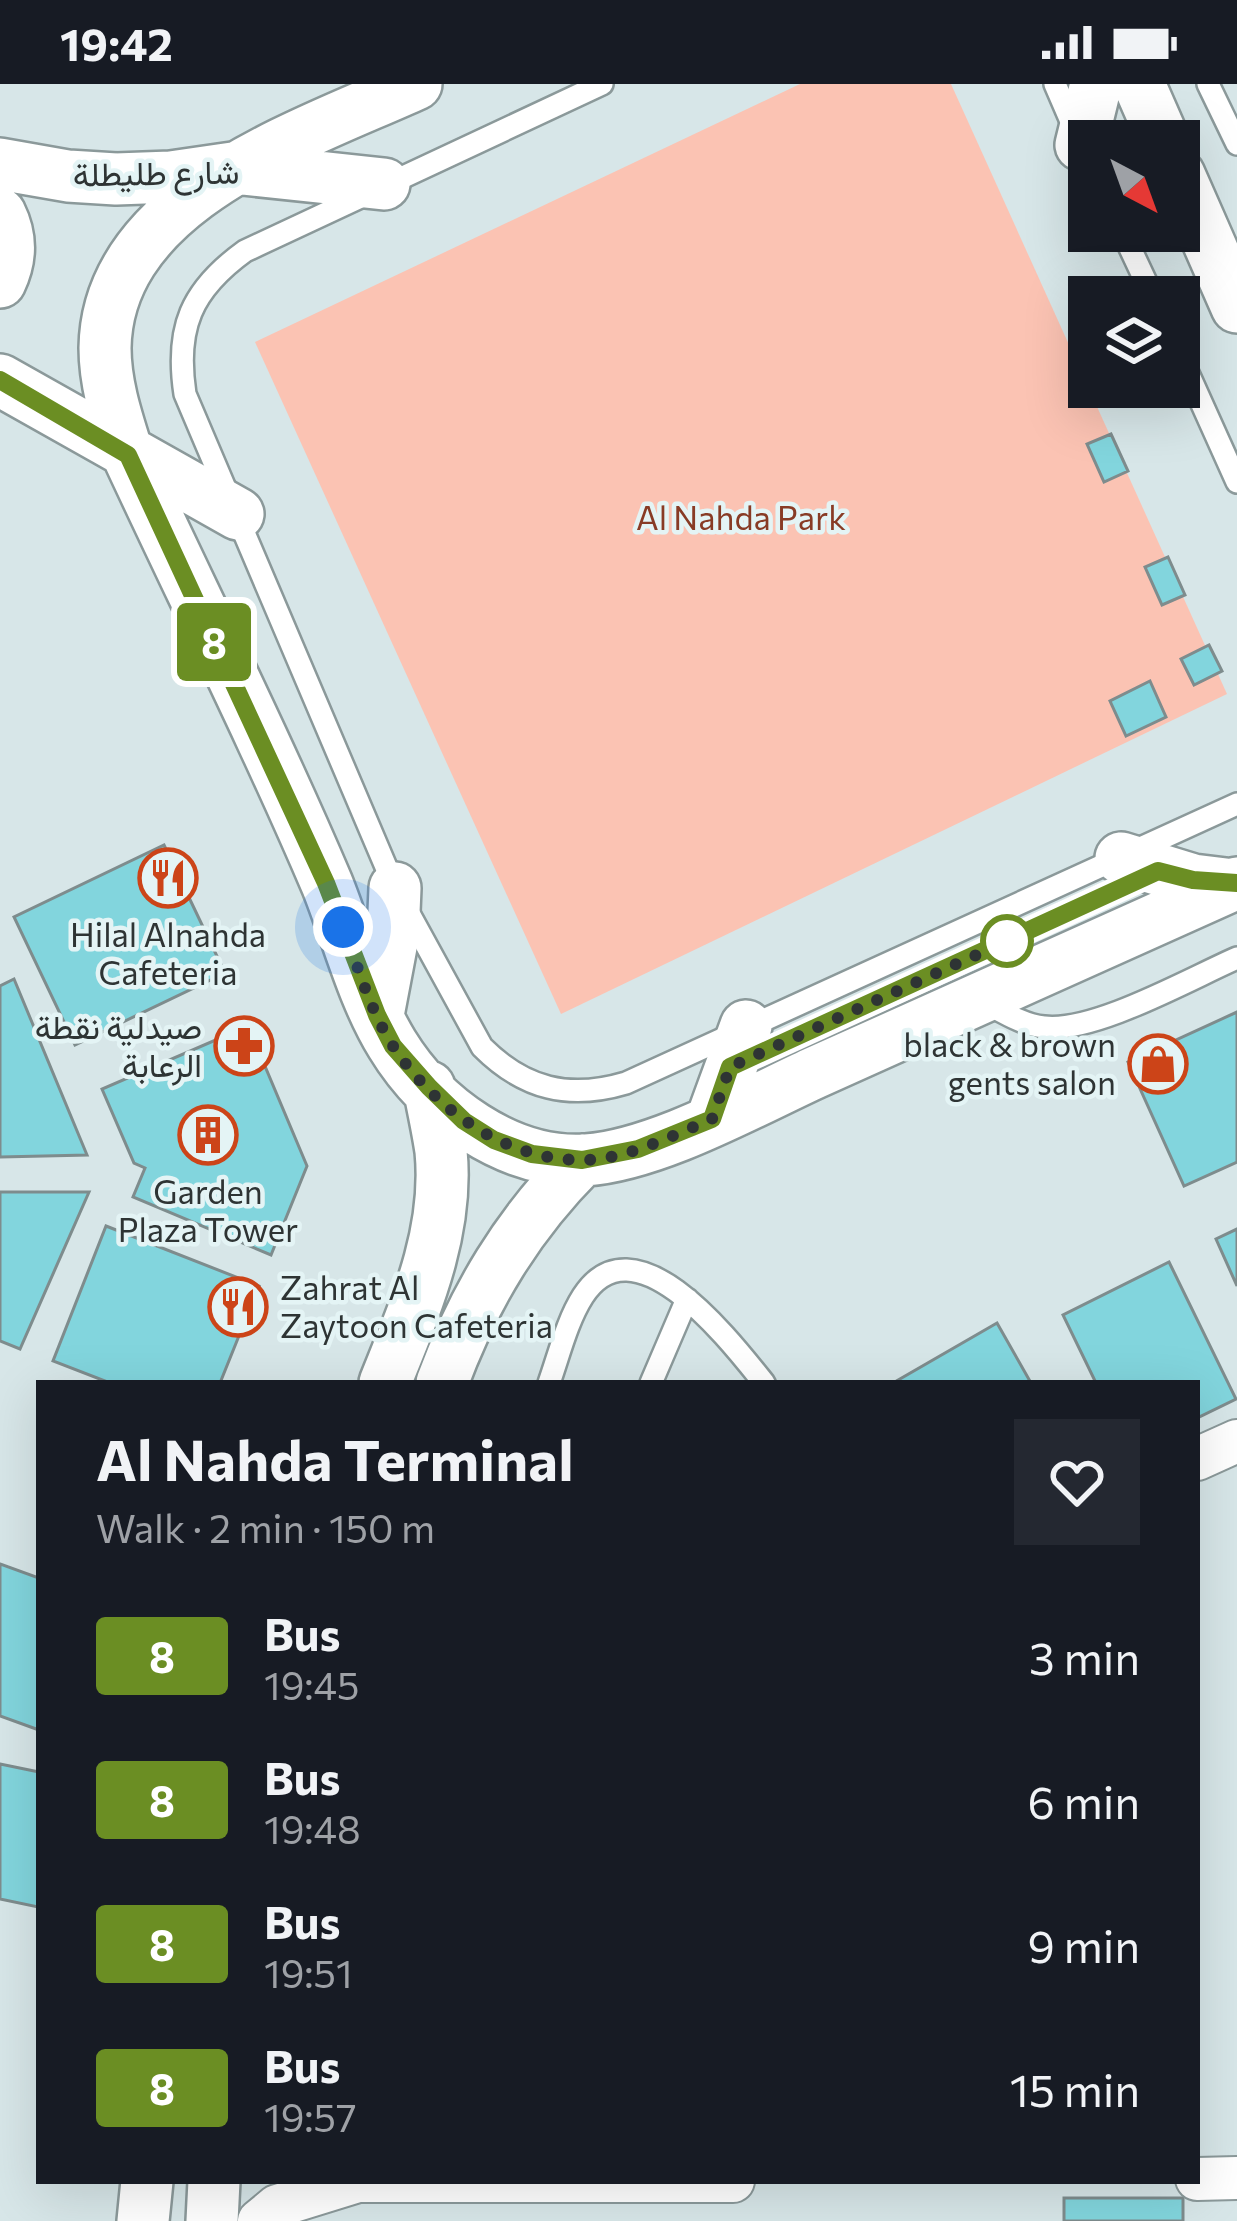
<!DOCTYPE html>
<meta charset="utf-8">
<style>
body{margin:0;font-family:Commissioner,Vazirmatn,sans-serif;background:#242831;color:#f1f3f6;height:100vh;display:flex;flex-direction:column;font-size:45px;white-space:nowrap}
*{box-sizing:border-box;margin:0}
p{font-size:39px;color:#9ea1a6}
.icon{flex:none;width:66px;height:66px;fill:none;stroke:currentColor;stroke-width:2;stroke-linecap:round;stroke-linejoin:round}
.map{position:relative;flex:1;overflow:hidden}
.drawer{position:absolute;left:36px;top:1296px;width:1164px;height:804px;display:flex;flex-direction:column;background:#171b24;border-radius:0px;box-shadow:0 12px 48px #0002}
.drawer>*{flex:none}
.badge{padding:0 24px;border-radius:9px;font-size:42px;line-height:78px}
.needle{width:78px;rotate:139deg}
.buttons{position:absolute;left:1068px;top:36px;display:grid;gap:24px}
.buttons a{display:grid;place-items:center;width:132px;height:132px;border-radius:0px;background:#171b24;box-shadow:0 12px 48px #0002;font-size:60px}
.you{position:absolute;width:60px;height:60px;margin:-30px;border:9px solid #fff;border-radius:50%;background:#1a73e8;box-shadow:0 0 0 18px #1a73e833}
.map>.badge{position:absolute;translate:-50% -50%;box-shadow:0 0 0 6px #fff}
.round{display:grid;place-items:center;flex:none;width:126px;height:126px;border-radius:0px;background:#242831}
.headline{display:flex;align-items:center;justify-content:space-between;height:204px;padding:0 60px}
h1{font-size:57px;font-weight:700;line-height:90px}
ul{padding:0;list-style:none}
li{display:flex;align-items:center;gap:36px;height:144px;padding:0 60px}
li div{flex:1}
li b{display:block;font-size:45px}
li em{font-style:normal}
li .badge{min-width:132px;font-weight:700;text-align:center}
.status{display:flex;justify-content:space-between;align-items:center;height:84px;padding:0 60px;background:#171b24;direction:ltr}
.status svg{height:33px;fill:currentColor}
.map>svg:first-child{display:block}
.green{fill:#fbc3b3}
.building{fill:#82d5dd;stroke:#7e8c8d;stroke-width:3}
.lines{fill:none;stroke-linecap:round;stroke-linejoin:round}
.service-casing{stroke:#8b999a;stroke-width:26}
.minor-casing{stroke:#8b999a;stroke-width:46}
.tertiary-casing{stroke:#8b999a;stroke-width:56}
.service{stroke:#fff;stroke-width:21}
.minor{stroke:#fff;stroke-width:42}
.tertiary{stroke:#fff;stroke-width:51}
.line-casing{stroke:#fff;stroke-width:27}
.line{stroke:#6b8e23;stroke-width:18}
.walk{stroke:#2e3434;stroke-width:12;stroke-dasharray:0 21.6}
.stop-dot{fill:#fff;stroke:#6b8e23;stroke-width:6}
.labels{text-anchor:middle;stroke-width:9;stroke-linejoin:round;paint-order:stroke}
.street-label{font-size:33px;fill:#2e3434;stroke:#e4f4f5}
.park-label{font-size:33px;fill:#883b25;stroke:#e4f4f5}
.poi-label{font-size:33px;fill:#2e3434;stroke:#e4f4f5}
</style>
<div class="status"><b>19:42</b><svg viewBox="0 0 49 12"><path d="M0 12V9h3v3zM5 12V6h3v6zM10 12V3h3v9zM15 12V0h3v12zM26 1h20v11H26zM47 4h2v5h-2z"/></svg></div>
<div class="map">
<svg width="1237" height="2137" viewBox="0 0 1237 2137">
<rect width="100%" height="100%" fill="#d7e6e8"/>
<path class="green" d="M800 0H951L1227 610 561 930 255 258Z"/>
<path class="building" d="M1111 350 1128 387 1104 398 1087 360Z
M1168 473 1185 511 1162 521 1145 483Z
M1209 561 1222 587 1194 601 1181 575Z
M1150 597 1166 633 1126 652 1110 617Z
M164 761 225 889 75 961 14 833Z
M14 895 87 1071 0 1073V902Z
M1237 928V1078L1184 1102 1128 978Z
M248 942 307 1082 271 1171 133 1113 145 1084 134 1079 102 1005Z
M0 1108H89L20 1265 0 1257Z
M106 1142 259 1202 220 1299H110L53 1277Z
M1237 1145V1202L1216 1155Z
M1169 1178 1236 1315 1197 1334V1299H1096L1063 1231Z
M997 1239 1031 1299H893Z
M0 1480 39 1494V1646L0 1632Z
M0 1680 39 1688 38 1823 0 1815Z
M1064 2114H1183V2137H1064Z"/>
<g class="lines">
<g class="service-casing">
<path id="service" d="M602 0 245 167C191 206 175 244 185 310L395 804 482 963C524 1005 569 1016 626 999L1237 720
M1055 0 1074 44
M1208 0 1237 60
M1122 147 1153 213
M1179 269 1237 398
M984 918C1003 928 1023 941 1044 943 1094 949 1189 895 1237 874
M741 978 1149 791
M549 1299C559 1271 567 1237 583 1212 635 1132 731 1258 764 1299
M651 1299 687 1215"/>
</g>
<g class="minor-casing">
<path id="minor" d="M1197 1375 1237 1357
M1197 2095 1237 2094
M259 2137 277 2122 358 2097H733"/>
</g>
<g class="tertiary-casing">
<path id="tertiary" d="M416 0C304 51 107 114 105 264 105 301 117 336 128 371 194 513 265 655 327 800 348 852 362 911 392 960 431 1024 508 1081 586 1076 656 1071 749 1019 814 989 955 926 1096 862 1237 799
M1139 0 1164 57
M1081 61 1096 0
M0 80 68 92 116 95 171 93 233 84 384 100
M1179 91 1237 223
M0 130C12 154 11 175 0 198
M0 296 238 430
M1121 774 1193 796 1234 801
M378 931 393 852 395 804
M712 1035 746 942
M385 1299C415 1224 449 1149 441 1067 438 1046 433 1024 429 1003
M442 1299C474 1213 517 1141 582 1076
M143 2137 147 2097
M212 2137 214 2097"/>
</g>
<use href="#service" class="service"/>
<use href="#minor" class="minor"/>
<use href="#tertiary" class="tertiary"/>
</g>
<g class="lines">
<g class="line-casing">
<path id="line" d="M0 296 128 371 326 799 377 931 393 962 429 1003 464 1037 494 1056 532 1070 582 1076 638 1065 712 1035 730 983 1158 787 1193 796 1237 799"/>
</g>
<use href="#line" class="line"/>
<path class="walk" d="M343 843C358 882 370 927 393 962 434 1024 504 1076 581 1076 626 1076 671 1052 712 1035L730 983 1007 857"/>
</g>
<defs>
<g id="restaurant-ring" transform="scale(3)"><circle r="9.5" fill="#e4f4f5" stroke="#cc4418" stroke-width="1.5"/><path d="M-5-6h1v4h1v-4h1v4h1v-4h1v5L-1.5 .5V6h-2V.5L-5-1ZM5-6V6H3V1.5H1.5Q1.5-4 5-6Z" fill="#cc4418"/></g>
<g id="pharmacy-ring" transform="scale(3)"><circle r="9.5" fill="#e4f4f5" stroke="#cc4418" stroke-width="1.5"/><path d="M-2-6h4v4h4v4h-4v4h-4v-4h-4v-4h4Z" fill="#cc4418"/></g>
<g id="shop-ring" transform="scale(3)"><circle r="9.5" fill="#e4f4f5" stroke="#cc4418" stroke-width="1.5"/><path d="M-5-2.5h2.3a2.7 3.5 0 0 1 5.4 0H5L5.5 6h-11ZM-1.5-2.5h3a1.5 2.3 0 0 0-3 0Z" fill="#cc4418"/></g>
<g id="building-ring" transform="scale(3)"><circle r="9.5" fill="#e4f4f5" stroke="#cc4418" stroke-width="1.5"/><path d="M-4-6H4V6H1V3H-1V6H-4ZM-2.5-4.3h1.7v1.8h-1.7ZM.8-4.3h1.7v1.8H.8ZM-2.5-1h1.7V.8h-1.7ZM.8-1h1.7V.8H.8Z" fill="#cc4418"/></g>
</defs>
<g fill-rule="evenodd">
<use href="#restaurant-ring" x="168" y="794"/>
<use href="#pharmacy-ring" x="244" y="962"/>
<use href="#shop-ring" x="1158" y="980"/>
<use href="#building-ring" x="208" y="1051"/>
<use href="#restaurant-ring" x="238" y="1223"/>
</g>
<circle class="stop-dot" cx="1007" cy="857" r="24"/>
<g class="labels">
<g class="street-label">
<text transform="translate(156 89) rotate(-1)" y="12">شارع طليطلة</text>
</g>
<g class="park-label">
<text x="741" y="446">Al Nahda Park</text>
</g>
<g class="poi-label">
<text x="168" y="863">Hilal Alnahda<tspan x="168" dy="38">Cafeteria</tspan></text>
<text x="202" y="955" text-anchor="end">صيدلية نقطة<tspan x="202" dy="38">الرعابة</tspan></text>
<text x="1116" y="973" text-anchor="end">black &amp; brown<tspan x="1116" dy="38">gents salon</tspan></text>
<text x="208" y="1120">Garden<tspan x="208" dy="38">Plaza Tower</tspan></text>
<text x="280" y="1216" text-anchor="start">Zahrat Al<tspan x="280" dy="38">Zaytoon Cafeteria</tspan></text>
</g>
</g>
</svg>
<div class="buttons">
<a><svg class="needle" viewBox="-14 -14 28 28"><path d="M0-13l5 13h-10z" fill="#e53935"/><path d="M0 13l5-13h-10z" fill="#9ea1a6"/></svg></a>
<a><svg class="icon" aria-label="layers" viewBox="0 0 24 24"><path d="M12 4l9 5-9 5-9-5zM3 14l9 5 9-5"/></svg></a>
</div>
<div class="you" style="left:343px;top:843px"></div>
<b class="badge" style="left:214px;top:558px;background:#6b8e23;color:#fff">8</b>
<section class="drawer">
<div class="headline"><div><h1>Al Nahda Terminal</h1><p>Walk · 2 min · 150 m</p></div><a class="round"><svg class="icon" aria-label="heart" viewBox="0 0 24 24"><path d="M12 20l-8-8c-3-5 5-10 8-4 3-6 11-1 8 4z"/></svg></a></div>
<ul>
<li><span class="badge" style="background:#6b8e23;color:#fff">8</span><div><b>Bus</b><p>19:45</p></div><em>3 min</em></li>
<li><span class="badge" style="background:#6b8e23;color:#fff">8</span><div><b>Bus</b><p>19:48</p></div><em>6 min</em></li>
<li><span class="badge" style="background:#6b8e23;color:#fff">8</span><div><b>Bus</b><p>19:51</p></div><em>9 min</em></li>
<li><span class="badge" style="background:#6b8e23;color:#fff">8</span><div><b>Bus</b><p>19:57</p></div><em>15 min</em></li>
</ul>
</section>
</div>
